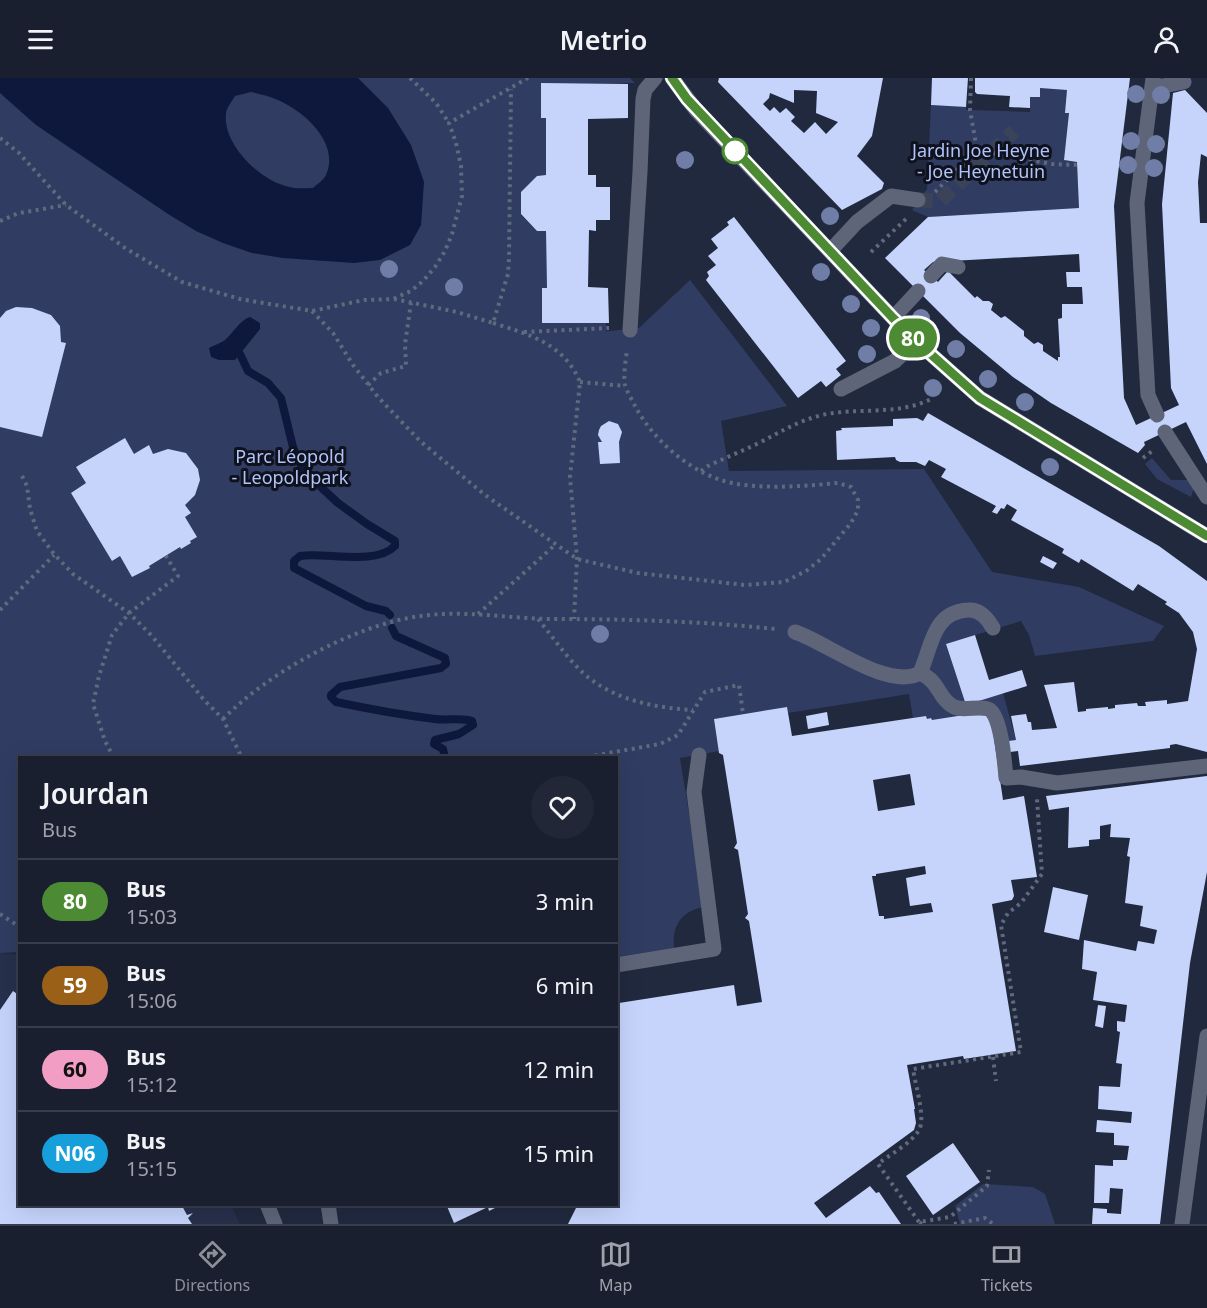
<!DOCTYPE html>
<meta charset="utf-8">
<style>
body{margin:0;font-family:"Noto Sans",sans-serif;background:#222737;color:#f1f3f6;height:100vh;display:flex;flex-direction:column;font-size:22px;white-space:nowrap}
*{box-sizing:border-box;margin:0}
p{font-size:20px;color:#9fa2aa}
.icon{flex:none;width:33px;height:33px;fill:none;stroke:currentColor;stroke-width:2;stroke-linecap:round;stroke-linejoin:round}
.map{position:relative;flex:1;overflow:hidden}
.side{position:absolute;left:18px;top:678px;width:600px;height:450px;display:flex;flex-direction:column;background:#191f2f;border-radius:0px;box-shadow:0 6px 24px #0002,0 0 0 2px #373d4b}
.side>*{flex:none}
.badge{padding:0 12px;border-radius:20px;font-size:21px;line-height:39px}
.map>.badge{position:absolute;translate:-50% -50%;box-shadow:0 0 0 3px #fff}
.round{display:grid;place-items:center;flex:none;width:63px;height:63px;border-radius:32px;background:#222737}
.headline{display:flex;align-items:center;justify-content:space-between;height:102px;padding:0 24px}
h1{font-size:28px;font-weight:600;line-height:45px}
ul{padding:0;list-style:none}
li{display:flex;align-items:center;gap:18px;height:84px;padding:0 24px;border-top:2px solid #373d4b}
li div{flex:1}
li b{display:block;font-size:22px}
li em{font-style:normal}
li .badge{min-width:66px;font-weight:700;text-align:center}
header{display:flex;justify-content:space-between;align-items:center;height:78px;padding:0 24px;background:#191f2f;font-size:27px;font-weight:600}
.tabs{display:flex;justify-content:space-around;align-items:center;height:84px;border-top:2px solid #373d4b;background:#191f2f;font-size:16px;color:#9fa2aa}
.tabs a{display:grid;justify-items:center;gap:3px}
.tabs .on{color:#8c9099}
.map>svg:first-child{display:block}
.built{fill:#27304c}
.green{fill:#303c62}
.water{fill:#0e173c;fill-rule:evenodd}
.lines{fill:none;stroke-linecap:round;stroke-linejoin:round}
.stream{stroke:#0e173c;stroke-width:8}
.building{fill:#c6d4fc;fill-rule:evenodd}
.minor-tunnel{stroke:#3b4358;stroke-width:15;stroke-dasharray:15 8;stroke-linecap:butt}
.path{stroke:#61697c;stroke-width:4;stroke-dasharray:3 4.5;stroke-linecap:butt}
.minor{stroke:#5e6579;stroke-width:15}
.tree{fill:#707ea7}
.line-casing{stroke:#fff;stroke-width:14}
.line{stroke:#4c8b33;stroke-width:9}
.stop-dot{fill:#fff;stroke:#4c8b33;stroke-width:3}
.labels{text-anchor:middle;stroke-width:6;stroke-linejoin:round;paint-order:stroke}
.park-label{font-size:18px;fill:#b0c4fc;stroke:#0f121c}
</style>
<header><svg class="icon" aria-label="menu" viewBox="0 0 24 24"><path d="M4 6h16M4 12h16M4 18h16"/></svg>Metrio<svg class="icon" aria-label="person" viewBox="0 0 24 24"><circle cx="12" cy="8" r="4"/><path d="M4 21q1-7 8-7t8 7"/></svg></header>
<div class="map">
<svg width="1207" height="1146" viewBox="0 0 1207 1146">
<rect width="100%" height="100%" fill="#21293f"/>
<path class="built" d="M0 875 19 877 20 1126 231 1127 240 1146H0Z"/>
<path class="green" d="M0 0H630L635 5 541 6V40H546V97L537 98 521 114V137L537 153H546L547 210H542V245H606V253H609L639 250 690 202 787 328 721 343 729 393 924 391 992 494 1079 509 1164 548 1153 563 1035 578 1029 557 1021 543 946 566 966 627 1003 615 1016 662 1008 663 932 642 931 640 927 641 926 638 913 640 909 616 788 635 787 629 714 641 719 673 680 680 704 829C681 833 672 848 674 870L617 879 616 680H20L19 874 0 875Z
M1040 10 1067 12 1066 35H1069L1064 82 1077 84 1079 130 928 139 912 132 927 111 931 27 966 29V32H970L1030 34V19H1040Z
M1152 380 1171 402H1188L1194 410 1191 419 1157 401 1145 386Z
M983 1106 1033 1109 1045 1116 1055 1146H960L955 1128Z"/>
<path class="water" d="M0 0H358L388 30 411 67 424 104 421 147 410 167 380 182 354 185 283 180 252 175 223 165 196 153 168 136 36 47 0 15ZM251 14C260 16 270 18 278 22 305 34 340 65 326 97 324 102 317 106 313 110 305 110 296 111 289 109 260 103 222 66 226 35 227 29 232 23 235 18Z
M250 239 260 245V251L235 282H219L211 279 209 270C214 267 222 265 226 261 234 254 240 242 250 239Z"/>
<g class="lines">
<path class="stream" d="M240 276 248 293 268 305 281 320 293 369 299 384 309 398 338 425 367 446 395 463V468C375 488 326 474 300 478L294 483V490L366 528 386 533 390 537
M392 550 396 558 445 580 446 586 441 590 340 609 331 617V619L336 624C369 631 402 637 435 641 447 643 460 639 472 643L473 647 459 656 435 662 434 666 443 671 445 680"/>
</g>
<path class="building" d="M719 0H883L872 58 857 78 884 105 882 111 842 132 718 4ZM794 12 817 13 816 35 838 44 826 56 815 44 804 55 791 43 795 39 786 30 780 35 774 29 770 33 763 26 769 20 770 15 794 25Z
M932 0H968L966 29 931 27Z
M975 0H1130L1114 128 1124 320 1136 347 1179 327 1171 310 1162 126 1173 15 1185 12 1207 35V79L1201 76 1198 104 1200 145H1207V386L1186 344 1144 364 1145 367 1138 375 1051 325 1013 299 960 255 885 180 928 139 1079 130 1077 84 1064 82 1069 35H1065L1067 12 1040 10V19H1030V30L1009 29 1010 18 977 16 975 14ZM1079 176 1080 194H1066L1067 209H1082L1083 226H1062V240L1058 241 1060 279H1058V283L1043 273V267L1038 264 1034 266 1024 258V253L1005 238 1001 240 991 232 993 226 989 223H983L977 218 975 220 948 193 938 204 924 192 933 184Z
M541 5 628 6V40L588 41V97H596V109H610V142H596V153L589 152 588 209 608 210 609 245H542V210H547L546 153H537L521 136V114L537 98 546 97V40H541Z
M734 139 846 283 836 291 841 297 826 309 821 303 798 320 706 202 709 198 707 194 716 187 708 178 718 170 711 161 729 147 727 144Z
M16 229 32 230 51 237 60 248 61 264 66 265 42 359 0 349V240L6 233Z
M928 335 1159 468 1207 503V674L1176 666 1170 667V670L1020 688 1018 673 1010 674 1008 663 1016 662 1011 638 1026 636 1028 644H1031L1032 652 1057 650 1044 607 1074 604 1078 634 1086 633V631L1108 629V631L1115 630V627L1137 625 1138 628H1146L1145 624 1167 622V626L1188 623 1197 571 1193 554 1179 535 1165 526 1167 524 1138 506 1133 513 1081 481 1079 485 1062 475 1064 471 1011 442 1017 432 1007 426 1004 431 1001 430 997 436 992 434 996 428 941 399 946 391 929 382 925 388 916 384H900L896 382 895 379 837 382 836 353 842 352 841 350 893 348V341L917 340 923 343Z
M609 343 618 346 622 354 619 364 620 385 600 386 598 364H602L598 357 599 352 601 348Z
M125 360 134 376 149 367 153 376 168 371 186 375 198 391 200 402 195 417 185 427 191 435 185 439 197 459 190 463 191 465 181 471 180 469 149 488 150 490 132 499 120 478 112 483 71 415 86 405 76 389Z
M1043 478 1057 485 1053 491 1040 484Z
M975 557 989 602 1022 592 1027 608 966 627 946 566Z
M787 629 792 658 926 638 927 641 931 640 932 642 990 633 1003 722 1024 718 1037 799 1011 802 1014 818 1012 822 992 826 1016 973 964 981 963 978 907 987 915 1031H914L916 1045 914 1052 814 1125 826 1140 870 1108 876 1115 879 1114 901 1146H568L578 1126H616V920L619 925 734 907 737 928 762 924 749 843 745 840 748 836 738 772 734 770 737 765 723 677 719 675 714 641ZM910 696 915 727 878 733 873 702ZM925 788 926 796 906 800 910 828 931 825 933 834 884 841V838H879L872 798H876V796Z
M827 634 829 647 808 651 806 638Z
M1207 698V794L1190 885 1160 1146H1092L1093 1130 1107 1131V1135L1121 1136 1123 1111 1110 1110 1109 1125H1094L1095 1087 1113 1088V1082H1127L1129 1068 1114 1067V1055L1096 1054 1097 1042 1131 1045 1132 1034 1098 1031 1099 1008 1120 1009 1122 986 1116 985 1120 954 1117 953V943L1125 944 1127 927 1093 922 1097 894 1082 891 1084 862 1136 873 1138 863 1154 866 1157 852 1140 848 1143 828 1125 825 1130 779 1127 778 1130 760 1110 759 1111 746 1100 748V761L1089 762V768L1068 770 1069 729 1049 732 1046 718Z
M1053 809 1088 817 1079 862 1044 854Z
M13 913 20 918V1126H181L187 1137 193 1135 188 1140 192 1146H0V932Z
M1098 927 1106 928 1103 950 1095 948Z
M953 1065 980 1104 933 1137 906 1098Z
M446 1126H503L489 1133 488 1129 454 1145Z"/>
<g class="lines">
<path class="minor-tunnel" d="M918 122 940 123 1014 53"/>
<path class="path" d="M410 0 436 25 449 45
M971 0 970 32 977 72
M0 60 18 74 66 127 125 170 182 204 240 221 312 233 364 222 393 221 411 213 423 203 435 189 445 173 452 156 462 118 461 88 456 65 449 45 528 0
M935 114 977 72 1052 86 1078 87
M0 143 19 135 66 127
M871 174 906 141
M394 221 457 234 493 245 508 196 509 180 511 11
M312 233 333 255 353 287 378 319 420 363 485 417 577 481 638 495 745 507 784 504 806 493 821 481 851 445 858 432V422L851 409 838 405C805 408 770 411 737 406 695 399 655 365 635 328 632 322 627 314 625 307 623 296 626 282 627 271
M493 245C531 257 564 266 580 304L570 399 577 481 574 541
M524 254 609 250
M580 304 625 308
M368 307 381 295 406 288 405 266 411 225
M1143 380 1155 371
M701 393 708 388C725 380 742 373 759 365 780 354 798 343 822 337 858 329 897 338 931 321
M22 398 27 408 30 431 37 453 54 476 73 496 129 535 152 558 204 622 223 641 242 680
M0 532 54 477
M478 536 556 466
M538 541C552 558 565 577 580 592 609 621 654 630 693 632
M223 641C269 594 356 546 421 538 463 532 506 540 548 541 624 541 700 543 775 551
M114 680 105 663 93 626 99 598 112 557 129 535 178 498 166 478
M580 680 660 666 678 657 705 614 739 607 743 636
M0 836 20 849
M993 979 996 1003
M919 1144 878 1086C890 1076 911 1066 919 1052 926 1040 915 1006 913 991L1021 974 1001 847 1008 835 1021 825 1042 796 1037 721
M922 1146 919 1144 950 1139 987 1108 989 1092
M954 1146 985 1140 993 1146"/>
<path class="minor" d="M672 0 696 32 893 240 916 263 980 320 1207 458
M1153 0 1137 125 1148 317 1157 337
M1152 10 1184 4
M831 172 857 144 891 118 918 122
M931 198 942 186 958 189
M893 240 918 213
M630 252 640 94 643 21 645 12 655 0
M841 311 895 283 916 263
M1165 354 1207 419
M795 554C826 564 888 613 920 595 932 569 932 534 968 532 980 531 988 541 993 550
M920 595C939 603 938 619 951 627 962 635 976 627 988 631 1001 634 1005 688 1006 700L1021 699 1057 705 1207 688
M616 887 714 871 694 714 699 677
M267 1126 275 1146
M328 1126 331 1146
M1182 1146 1207 958"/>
</g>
<g class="tree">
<circle cx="1136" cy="16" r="9"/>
<circle cx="1161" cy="17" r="9"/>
<circle cx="1131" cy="63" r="9"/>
<circle cx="1156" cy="66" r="9"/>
<circle cx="685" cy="82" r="9"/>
<circle cx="1128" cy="87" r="9"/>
<circle cx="1154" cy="90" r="9"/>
<circle cx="830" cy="138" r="9"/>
<circle cx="389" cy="191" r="9"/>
<circle cx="821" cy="194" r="9"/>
<circle cx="454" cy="209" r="9"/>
<circle cx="851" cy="226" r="9"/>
<circle cx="921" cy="240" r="9"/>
<circle cx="871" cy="250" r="9"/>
<circle cx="956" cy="271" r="9"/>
<circle cx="867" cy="276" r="9"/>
<circle cx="988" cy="301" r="9"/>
<circle cx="933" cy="310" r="9"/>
<circle cx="1025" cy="324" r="9"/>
<circle cx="1050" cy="389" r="9"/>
<circle cx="600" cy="556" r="9"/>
</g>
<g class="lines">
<g class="line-casing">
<path id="line" d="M672 0 687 21 893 240 916 263 980 320 1207 458"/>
</g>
<use href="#line" class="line"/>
</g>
<circle class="stop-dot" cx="735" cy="73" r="12"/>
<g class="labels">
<g class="park-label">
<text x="981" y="79">Jardin Joe Heyne<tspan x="981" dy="21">- Joe Heynetuin</tspan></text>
<text x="290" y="385">Parc Léopold<tspan x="290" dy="21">- Leopoldpark</tspan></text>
</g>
</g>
</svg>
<b class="badge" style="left:913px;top:260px;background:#4c8b33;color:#fff">80</b>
<section class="side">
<div class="headline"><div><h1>Jourdan</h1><p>Bus</p></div><a class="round"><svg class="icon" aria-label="heart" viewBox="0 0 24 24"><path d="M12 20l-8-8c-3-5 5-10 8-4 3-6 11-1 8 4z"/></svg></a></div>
<ul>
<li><span class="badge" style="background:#4c8b33;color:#fff">80</span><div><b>Bus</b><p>15:03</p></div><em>3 min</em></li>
<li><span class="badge" style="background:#9b6018;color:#fff">59</span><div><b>Bus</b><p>15:06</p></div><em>6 min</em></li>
<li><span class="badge" style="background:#f29dc3;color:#111">60</span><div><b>Bus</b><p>15:12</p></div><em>12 min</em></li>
<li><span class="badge" style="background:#169fdb;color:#fff">N06</span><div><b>Bus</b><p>15:15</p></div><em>15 min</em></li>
</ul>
</section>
</div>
<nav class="tabs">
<a class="on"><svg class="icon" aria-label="directions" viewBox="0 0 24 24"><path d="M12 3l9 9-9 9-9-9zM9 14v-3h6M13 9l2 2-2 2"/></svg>Directions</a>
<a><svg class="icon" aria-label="map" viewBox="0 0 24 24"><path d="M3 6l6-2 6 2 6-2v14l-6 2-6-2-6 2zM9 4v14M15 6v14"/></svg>Map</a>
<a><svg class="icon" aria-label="tickets" viewBox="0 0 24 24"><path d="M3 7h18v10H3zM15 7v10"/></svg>Tickets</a>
</nav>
